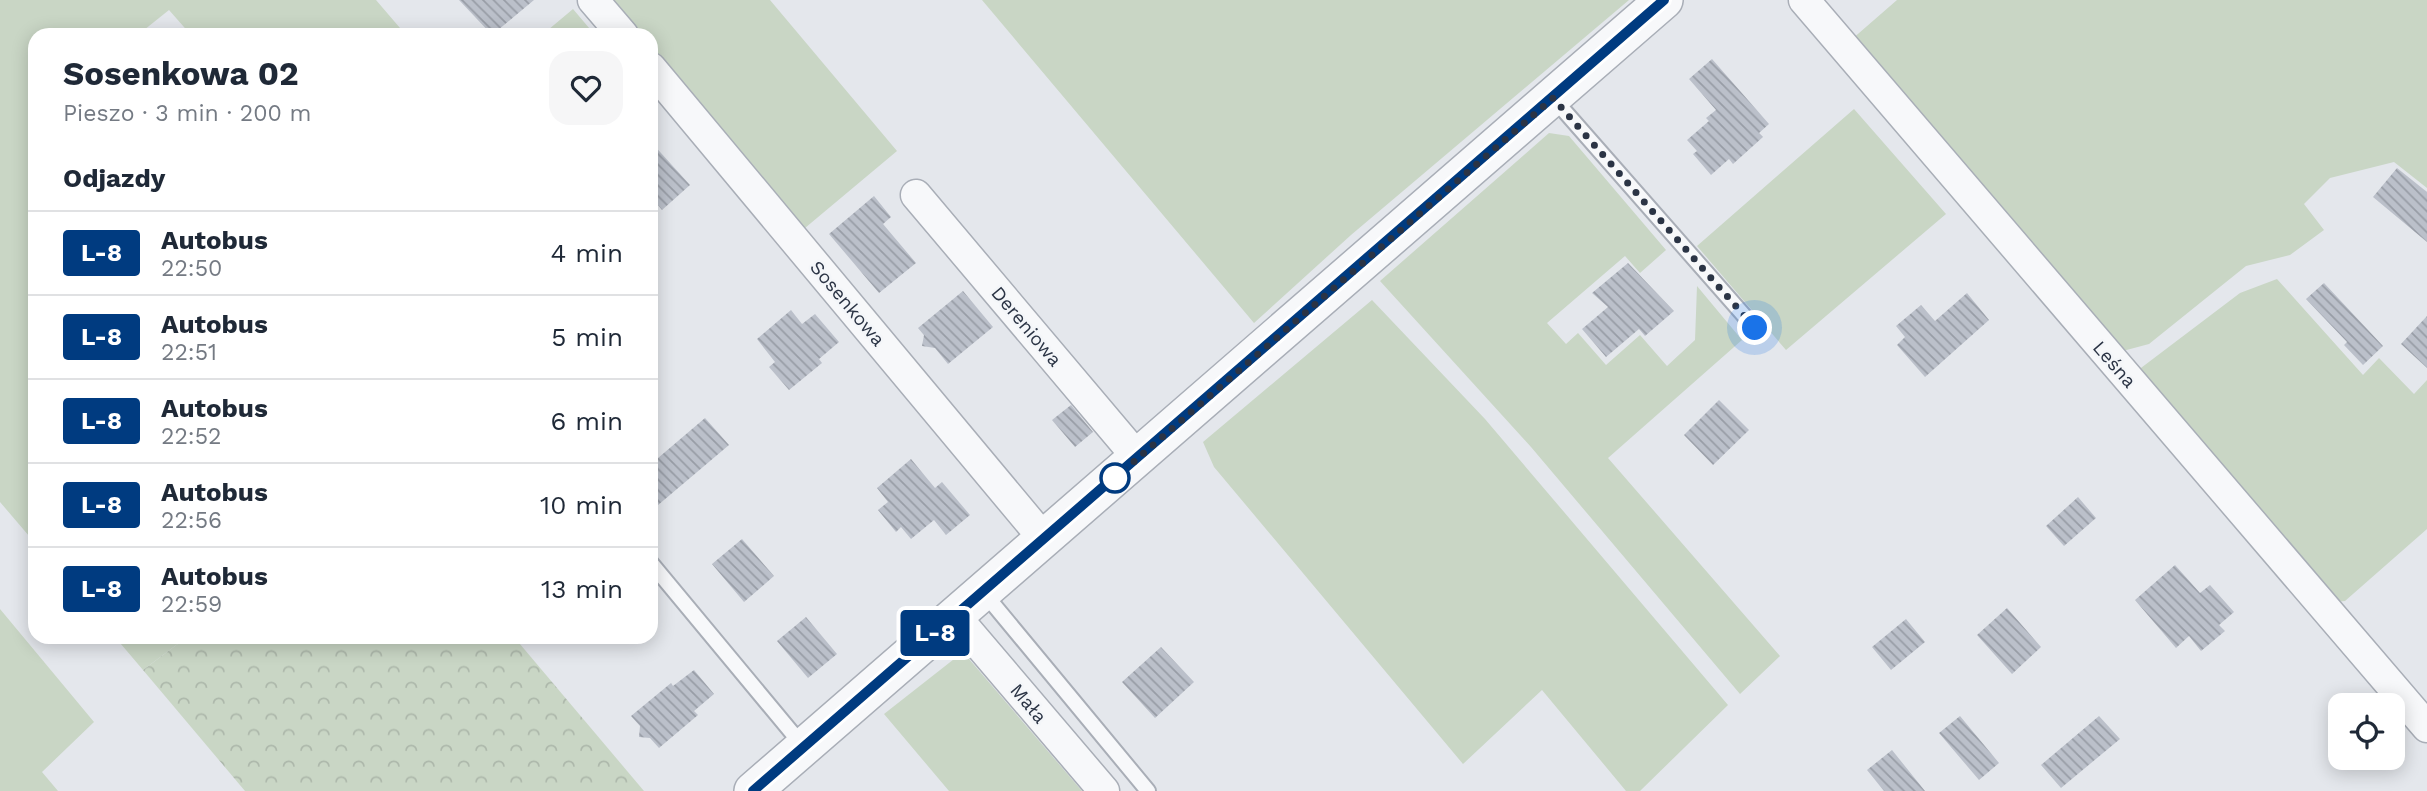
<!DOCTYPE html>
<html lang="pl">
<meta charset="utf-8">
<style>
body{margin:0;font-family:"Work Sans",sans-serif;background:#f6f6f7;color:#1f2937;height:100vh;display:flex;flex-direction:column;font-size:26px;white-space:nowrap}
*{box-sizing:border-box;margin:0}
p{font-size:23px;color:#747a83}
.icon{flex:none;width:38px;height:38px;fill:none;stroke:currentColor;stroke-width:2;stroke-linecap:round;stroke-linejoin:round}
.map{position:relative;flex:1;overflow:hidden}
.side{position:absolute;left:28px;top:28px;width:630px;height:616px;display:flex;flex-direction:column;background:#fff;border-radius:21px;box-shadow:0 4px 18px #0003}
.side>*{flex:none}
.badge{padding:0 14px;border-radius:5px;font-size:24px;line-height:46px}
.tools{position:absolute;left:2328px;top:693px;display:grid;gap:14px}
.tools a{display:grid;place-items:center;width:77px;height:77px;border-radius:14px;background:#fff;box-shadow:0 4px 18px #0003;font-size:35px}
.you{position:absolute;width:35px;height:35px;margin:-18px;border:5px solid #fff;border-radius:50%;background:#1a73e8;box-shadow:0 0 0 10px #1a73e833}
.map>.badge{position:absolute;translate:-50% -50%;box-shadow:0 0 0 4px #fff}
h2{padding:0 35px;font-size:26px;line-height:63px}
.round{display:grid;place-items:center;flex:none;width:74px;height:74px;border-radius:21px;background:#f6f6f7}
.head{display:flex;align-items:center;justify-content:space-between;height:119px;padding:0 35px}
h1{font-size:33px;font-weight:700;line-height:52px}
ul{padding:0;list-style:none}
li{display:flex;align-items:center;gap:21px;height:84px;padding:0 35px;border-top:2px solid #e0e1e3}
li div{flex:1}
li b{display:block;font-size:26px}
li em{font-style:normal}
li .badge{min-width:77px;font-weight:700;text-align:center}
.map>svg:first-child{display:block}
.green{fill:#c9d6c5}
.forest{fill:url(#forest-crowns)}
.building{fill:url(#building-back-hatch)}
.lines{fill:none;stroke-linecap:round;stroke-linejoin:round}
.service-casing{stroke:#a9aeb7;stroke-width:18}
.minor-casing{stroke:#a9aeb7;stroke-width:33}
.tertiary-casing{stroke:#a9aeb7;stroke-width:40}
.service{stroke:#f7f8fa;stroke-width:14}
.minor{stroke:#f7f8fa;stroke-width:30}
.tertiary{stroke:#f7f8fa;stroke-width:37}
.line-casing{stroke:#fff;stroke-width:16}
.line{stroke:#003b80;stroke-width:10}
.walk{stroke:#2b3445;stroke-width:7;stroke-dasharray:0 12.6}
.stop-dot{fill:#fff;stroke:#003b80;stroke-width:3.5}
.labels{text-anchor:middle;stroke-width:5;stroke-linejoin:round;paint-order:stroke}
.street-label{font-size:19px;fill:#2b3445;stroke:#f4f6f9}
</style>
<div class="map">
<svg width="2427" height="791" viewBox="0 0 2427 791">
<defs>
<pattern id="forest-crowns" width="20" height="18" patternUnits="userSpaceOnUse" patternTransform="scale(1.75)"><rect width="20" height="18" fill="#c9d6c5"/><path d="M2 6a3 3 0 1 1 6 0M12 15a3 3 0 1 1 6 0" fill="none" stroke="#adb8ab"/></pattern>
<pattern id="building-back-hatch" width="6" height="6" patternUnits="userSpaceOnUse" patternTransform="scale(1.75)"><rect width="6" height="6" fill="#bbc0ca"/><path d="M-1 5l2 2M0 0l6 6M5-1l2 2" fill="none" stroke="#989da6"/></pattern>
</defs>
<rect width="100%" height="100%" fill="#e4e7ec"/>
<path class="green" d="M0 0H376L406 35H191L169 10 144 30 149 35H35V543L0 502Z
M612 0H770L897 151 805 228 651 47V35H641Z
M982 0H1629L1351 235 1254 323Z
M1897 0H2427V188L2394 162 2330 178 2304 204 2324 230 2290 255 2246 266 2149 344 2119 352 1851 40Z
M573 9 595 35H542Z
M1854 109 1946 214 1786 350 1697 246Z
M1549 133 1569 136 1666 250 1640 273 1625 256 1547 323 1566 344 1578 333 1606 365 1640 335 1667 366 1695 340 1697 286 1742 340 1608 458 1780 656 1740 694 1531 447 1380 281Z
M2277 279 2363 375 2379 358 2414 394 2427 380V529L2345 601 2335 602 2133 374 2240 293Z
M1372 300 1485 419 1728 705 1640 791H1626L1542 690 1463 764 1214 467 1203 442Z
M0 609 94 722 42 772 58 791H0Z
M115 637H187L143 670Z
M963 652 1082 791H949L884 714Z"/>
<path class="forest" d="M187 637H514L644 791H245L143 670Z"/>
<path class="building" d="M459 0H534L492 35Z
M1712 59 1769 124 1759 133 1763 137 1733 164 1729 159 1711 175 1693 154 1697 151 1687 140 1709 121 1706 118 1716 110 1689 79Z
M651 142 690 185 662 210 651 197Z
M2397 168 2427 192V242L2373 197Z
M874 196 891 217 883 224 916 263 879 293 829 234Z
M1628 263 1674 311 1645 336 1639 329 1606 357 1582 329 1608 307 1592 293Z
M2324 283 2383 346 2363 365 2344 345 2347 342 2306 299Z
M963 291 993 327 948 364 935 348 922 346 924 335 918 328Z
M1967 293 1989 320 1925 377 1897 345 1905 337 1896 326 1921 305 1935 321Z
M791 310 802 324 815 314 839 342 819 359 822 363 789 390 769 367 775 362 757 339Z
M2427 316V368L2401 344Z
M1719 400 1749 430 1713 465 1684 435Z
M1071 405 1093 432 1075 447 1052 420Z
M705 418 729 445 651 511V464Z
M911 459 935 488 942 482 970 515 946 535 934 520 911 539 901 527 896 532 878 510 888 502 877 488Z
M2078 497 2096 518 2064 546 2046 526Z
M742 539 774 576 744 602 712 564Z
M2175 565 2200 593 2210 585 2234 612 2219 625 2225 631 2201 651 2189 636 2176 648 2135 600Z
M2007 608 2041 647 2012 674 1977 635Z
M806 617 837 654 808 678 777 641Z
M1906 619 1925 642 1891 670 1872 647Z
M1161 647 1194 682 1155 718 1122 682Z
M694 670 714 694 694 711 698 715 659 748 650 738 639 737 640 726 631 716 671 683 673 686Z
M1960 716 1999 763 1979 780 1939 733Z
M2099 716 2120 739 2061 788 2041 765Z
M1892 750 1925 791H1884L1867 770Z"/>
<g class="lines">
<g class="service-casing">
<path id="service" d="M1553 98 1755 328
M651 563 803 746
M984 593 1148 791"/>
</g>
<g class="minor-casing">
<path id="minor" d="M593 0 623 35
M1804 0 2427 727
M651 68 1044 539
M916 195 1138 458
M955 616 1104 791"/>
</g>
<g class="tertiary-casing">
<path id="tertiary" d="M753 791 1664 0"/>
</g>
<use href="#service" class="service"/>
<use href="#minor" class="minor"/>
<use href="#tertiary" class="tertiary"/>
</g>
<g class="lines">
<g class="line-casing">
<path id="line" d="M753 791 1664 0"/>
</g>
<use href="#line" class="line"/>
<path class="walk" d="M1115 478 1553 98 1755 328"/>
</g>
<circle class="stop-dot" cx="1115" cy="478" r="14"/>
<g class="labels">
<g class="street-label">
<text transform="translate(848 303) rotate(50)" y="7">Sosenkowa</text>
<text transform="translate(1027 326) rotate(50)" y="7">Dereniowa</text>
<text transform="translate(2115 364) rotate(49)" y="7">Leśna</text>
<text transform="translate(1029 703) rotate(50)" y="7">Mała</text>
</g>
</g>
</svg>
<div class="tools">
<a><svg class="icon" aria-label="locate" viewBox="0 0 24 24"><circle cx="12" cy="12" r="6"/><path d="M12 2v4M12 18v4M2 12h4M18 12h4"/></svg></a>
</div>
<div class="you" style="left:1755px;top:328px"></div>
<b class="badge" style="left:935px;top:633px;background:#003b80;color:#fff">L-8</b>
<section class="side">
<div class="head"><div><h1>Sosenkowa 02</h1><p>Pieszo · 3 min · 200 m</p></div><a class="round"><svg class="icon" aria-label="heart" viewBox="0 0 24 24"><path d="M12 20l-8-8c-3-5 5-10 8-4 3-6 11-1 8 4z"/></svg></a></div>
<h2>Odjazdy</h2>
<ul>
<li><span class="badge" style="background:#003b80;color:#fff">L-8</span><div><b>Autobus</b><p>22:50</p></div><em>4 min</em></li>
<li><span class="badge" style="background:#003b80;color:#fff">L-8</span><div><b>Autobus</b><p>22:51</p></div><em>5 min</em></li>
<li><span class="badge" style="background:#003b80;color:#fff">L-8</span><div><b>Autobus</b><p>22:52</p></div><em>6 min</em></li>
<li><span class="badge" style="background:#003b80;color:#fff">L-8</span><div><b>Autobus</b><p>22:56</p></div><em>10 min</em></li>
<li><span class="badge" style="background:#003b80;color:#fff">L-8</span><div><b>Autobus</b><p>22:59</p></div><em>13 min</em></li>
</ul>
</section>
</div>
